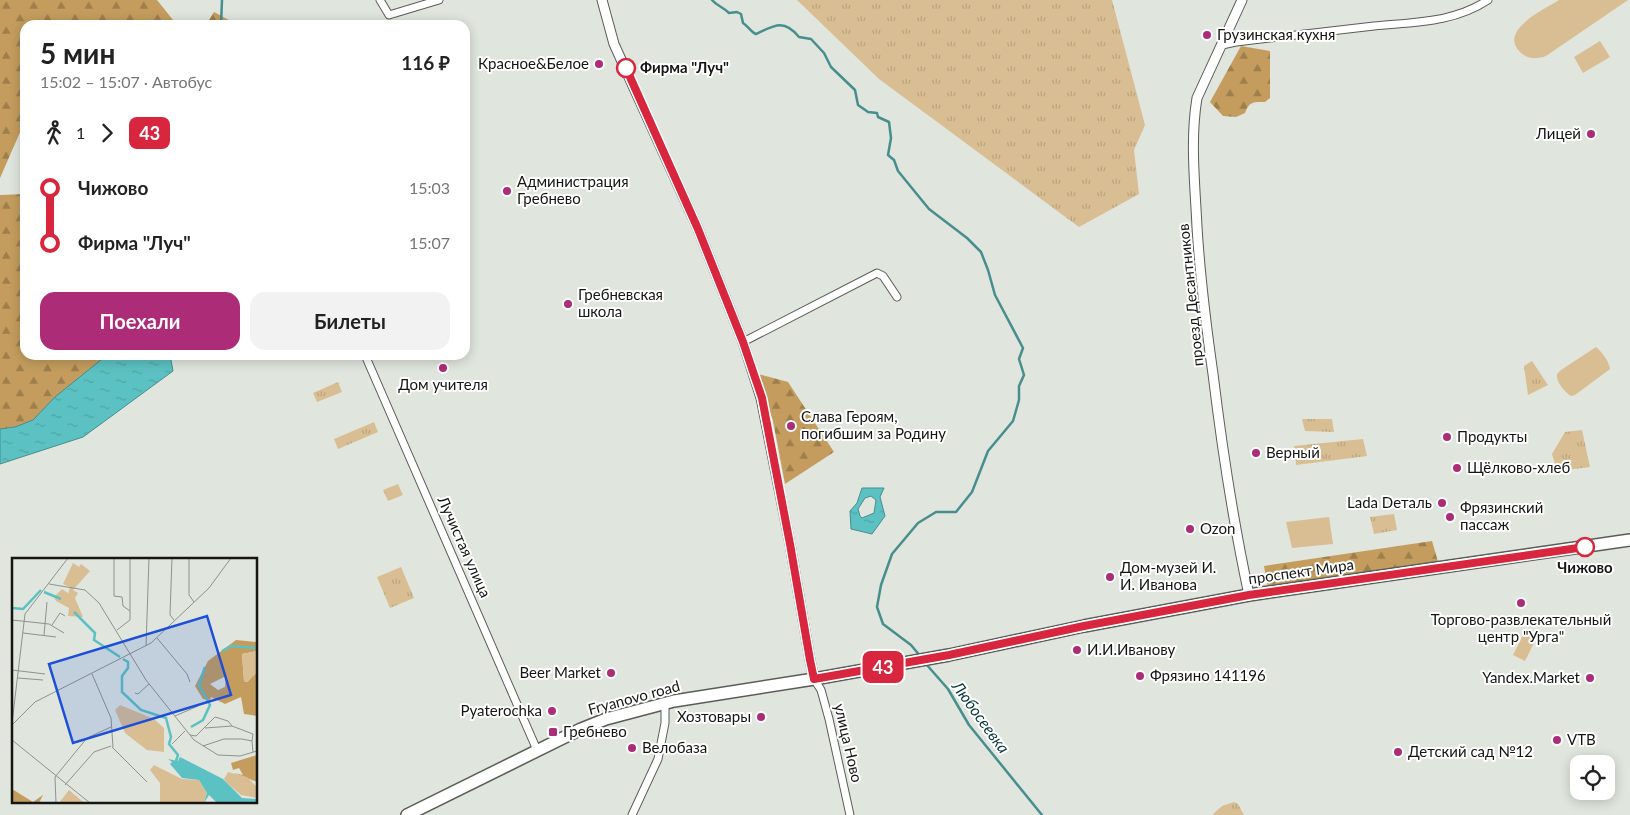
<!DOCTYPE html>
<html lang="ru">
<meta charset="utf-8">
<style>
body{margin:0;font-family:Lato,sans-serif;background:#f2f2f2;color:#222;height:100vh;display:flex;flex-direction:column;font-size:19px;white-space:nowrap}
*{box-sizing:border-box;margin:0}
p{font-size:16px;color:#767676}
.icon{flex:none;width:28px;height:28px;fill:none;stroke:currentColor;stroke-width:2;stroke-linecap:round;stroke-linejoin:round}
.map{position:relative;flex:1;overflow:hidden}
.sheet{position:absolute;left:20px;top:20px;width:450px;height:340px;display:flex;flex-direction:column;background:#fff;border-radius:15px;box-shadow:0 2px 12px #0003}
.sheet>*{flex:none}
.badge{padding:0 10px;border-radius:8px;font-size:18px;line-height:32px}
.tools{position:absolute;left:1570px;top:755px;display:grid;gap:10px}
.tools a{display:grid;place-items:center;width:45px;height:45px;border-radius:10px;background:#fff;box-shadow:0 2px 12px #0003;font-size:25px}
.map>.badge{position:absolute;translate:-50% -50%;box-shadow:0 0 0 2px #fff}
.legs{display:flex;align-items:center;gap:8px;height:55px;padding:0 20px;font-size:16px}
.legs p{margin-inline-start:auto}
.overview{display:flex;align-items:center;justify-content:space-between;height:85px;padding:0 20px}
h1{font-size:28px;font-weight:700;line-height:38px}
.action{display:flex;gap:10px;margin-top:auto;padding:10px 20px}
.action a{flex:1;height:58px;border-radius:15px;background:#ad2c78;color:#fff;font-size:20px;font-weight:700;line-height:58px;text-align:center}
.action a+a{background:#f2f2f2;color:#222}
ul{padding:0 20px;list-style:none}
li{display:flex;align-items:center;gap:18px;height:55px;font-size:19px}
li i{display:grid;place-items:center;width:8px;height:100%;margin:0 6px;background:currentColor}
li i::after{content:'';width:12px;height:12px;margin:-6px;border:4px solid;border-radius:50%;background:#fff}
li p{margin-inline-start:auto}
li:first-child i{background:linear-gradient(#0000 50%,currentColor 0)}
li:last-child i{background:linear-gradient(currentColor 50%,#0000 0)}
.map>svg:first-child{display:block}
.grass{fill:url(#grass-tufts)}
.forest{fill:url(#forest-firs)}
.pitch{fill:#dabe93}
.water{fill:url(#water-ripples);stroke:#478e8e;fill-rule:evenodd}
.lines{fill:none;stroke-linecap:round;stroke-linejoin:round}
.stream{stroke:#478e8e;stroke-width:2.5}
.minor-casing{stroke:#595d58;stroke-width:9}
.tertiary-casing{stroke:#595d58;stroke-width:11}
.primary-casing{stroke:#595d58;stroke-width:14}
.minor{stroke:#fff;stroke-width:7}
.tertiary{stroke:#fff;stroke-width:9}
.primary{stroke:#fff;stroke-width:11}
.line-1-casing{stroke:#fff;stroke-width:11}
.line-1{stroke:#d7263d;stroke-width:8}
.poi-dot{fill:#ad2c78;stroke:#fff;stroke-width:2}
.stop-1-dot{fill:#fff;stroke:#d7263d;stroke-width:2.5}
.labels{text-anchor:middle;stroke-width:4;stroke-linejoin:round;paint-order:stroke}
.poi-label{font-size:15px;fill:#151614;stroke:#fff;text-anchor:start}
.stop-label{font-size:15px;font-weight:bold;fill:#151614;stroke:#fff;text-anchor:start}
.street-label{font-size:15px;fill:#151614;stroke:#fff}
.water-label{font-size:16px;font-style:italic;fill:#073839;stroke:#fff}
.inset-river{fill:none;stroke:#5cc1c2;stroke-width:2.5}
.inset-road{fill:none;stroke:#8f928d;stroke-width:1}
.view{fill:#1d4ed8;fill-opacity:0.15;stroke:#1d4ed8;stroke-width:2.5}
.inset-edge{fill:none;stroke:#151614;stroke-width:2.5}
</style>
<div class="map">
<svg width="1630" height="815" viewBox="0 0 1630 815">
<defs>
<pattern id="grass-tufts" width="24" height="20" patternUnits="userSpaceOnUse" patternTransform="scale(1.25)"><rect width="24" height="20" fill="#dabe93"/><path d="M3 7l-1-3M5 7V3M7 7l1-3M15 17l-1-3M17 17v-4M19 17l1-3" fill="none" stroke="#baa37e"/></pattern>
<pattern id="forest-firs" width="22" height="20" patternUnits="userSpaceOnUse" patternTransform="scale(1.25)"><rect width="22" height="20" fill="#c49d5e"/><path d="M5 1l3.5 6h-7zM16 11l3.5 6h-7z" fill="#9e7f4c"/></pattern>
<pattern id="water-ripples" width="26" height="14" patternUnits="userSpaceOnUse" patternTransform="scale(1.25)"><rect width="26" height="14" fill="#5cc1c2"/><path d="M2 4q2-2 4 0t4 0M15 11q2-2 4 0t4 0" fill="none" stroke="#4fa5a6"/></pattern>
</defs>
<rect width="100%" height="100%" fill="#e0e5de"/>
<path class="grass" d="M797 0H1112L1145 125 1134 150 1139 194 1079 227 879 79Z
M1532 361 1548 385 1528 395 1524 366Z
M338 382 342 392 317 402 313 393Z
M1302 419H1332L1334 432 1305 431Z
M374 422 378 432 338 449 334 439Z
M1582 430 1590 467 1557 471 1552 454 1565 432Z
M1363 439 1367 456 1296 465 1294 446Z
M398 484 403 495 388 501 383 490Z
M1394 514 1397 530 1374 534 1370 517Z
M401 567 414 598 390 608 377 577Z
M1234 802 1238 804 1244 815H1214L1213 814 1222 806Z"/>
<path class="forest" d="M0 0H157L177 25H25V121L0 178Z
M214 12 238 25H206Z
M1241 46 1270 51V98L1265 102C1254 102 1249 101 1245 113L1236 117 1223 116 1210 102Z
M25 194V355H176L119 390 0 442V195Z
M758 374 788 382 834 452 785 484 773 421Z
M1432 541 1439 565 1268 588 1264 566Z"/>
<path class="pitch" d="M1559 0H1628L1546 56C1537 59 1528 60 1520 52 1498 30 1545 9 1559 0Z
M1600 41 1610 57 1583 73 1574 57Z
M1596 347C1602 352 1609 361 1610 369L1575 395 1571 396C1564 391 1556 382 1557 374L1561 370Z
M1329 517 1333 544 1292 548 1286 522Z
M1525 631 1537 637 1525 661 1513 655Z"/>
<path class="water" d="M107 355H170L173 371 83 437 0 464V429L15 427 33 420 55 397Z
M862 488H884L880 497 885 516 872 534 851 529 850 511 857 503ZM871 496 876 500 874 513 862 518 860 516 858 509 865 498Z"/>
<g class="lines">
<path class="stream" d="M712 0C717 6 723 7 729 13L737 12 741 14 743 23C748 26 751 32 756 34 775 25 784 19 799 37L811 39 824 53 831 67 855 90 858 105 868 112 877 113 878 117 889 122 891 138 888 155 894 160 898 171 929 209 967 238 981 252 988 270 995 295 1023 348 1019 359 1024 375 1019 386V400L1013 421 988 451 972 492 956 512H936L918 523 892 554 881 585 877 607 883 624 911 645 921 657
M221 25 222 0
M926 664 948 689 969 725 1042 815"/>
<g class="minor-casing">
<path id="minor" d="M380 0 389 15 439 0
M1222 45 1236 42C1282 37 1328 31 1374 26 1414 22 1453 23 1488 0
M743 342 877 273 883 276 897 297
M365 355 537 750
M814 679 821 690 829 719 850 815
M632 815 658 759 665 723V703"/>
</g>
<g class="tertiary-casing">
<path id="tertiary" d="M602 0 614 44 698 229 743 342 761 398 790 544 810 660 814 679
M1242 0 1197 98C1190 140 1195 184 1197 227 1200 276 1206 325 1213 374 1222 448 1233 521 1249 595"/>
</g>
<g class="primary-casing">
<path id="primary" d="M407 815 581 729 606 719 674 701 814 679 949 655 1084 626 1249 595 1630 540"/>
</g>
<use href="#minor" class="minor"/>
<use href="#tertiary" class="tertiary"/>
<use href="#primary" class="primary"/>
</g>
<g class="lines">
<g class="line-1-casing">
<path id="line-1" d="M626 68 698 229 743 342 762 398 790 544 810 660 814 679 949 655 1084 626 1249 595 1585 547"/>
</g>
<use href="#line-1" class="line-1"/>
</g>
<g class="poi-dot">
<circle cx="1207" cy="35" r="5"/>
<circle cx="599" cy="64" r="5"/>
<circle cx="1591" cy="134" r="5"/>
<circle cx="507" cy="191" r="5"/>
<circle cx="568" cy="304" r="5"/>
<circle cx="443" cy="368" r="5"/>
<circle cx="791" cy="426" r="5"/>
<circle cx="1447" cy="437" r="5"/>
<circle cx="1256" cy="453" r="5"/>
<circle cx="1457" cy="468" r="5"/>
<circle cx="1442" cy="503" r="5"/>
<circle cx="1450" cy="517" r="5"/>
<circle cx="1190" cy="529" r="5"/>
<circle cx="1110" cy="577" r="5"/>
<circle cx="1521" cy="603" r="5"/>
<circle cx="1077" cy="650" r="5"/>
<circle cx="611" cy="673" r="5"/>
<circle cx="1140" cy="676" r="5"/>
<circle cx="1590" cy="678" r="5"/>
<circle cx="552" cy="711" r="5"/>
<circle cx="761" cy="717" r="5"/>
<rect x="548" y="727" width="10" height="10" rx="2.5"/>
<circle cx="1557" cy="740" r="5"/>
<circle cx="632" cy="748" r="5"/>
<circle cx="1398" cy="752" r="5"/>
</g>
<g class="stop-1-dot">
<circle cx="626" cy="68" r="9"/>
<circle cx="1585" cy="547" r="9"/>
</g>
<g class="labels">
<g class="poi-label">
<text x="1217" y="40">Грузинская кухня</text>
<text x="589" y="69" text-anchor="end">Красное&amp;Белое</text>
<text x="1581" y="139" text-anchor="end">Лицей</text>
<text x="517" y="187">Администрация<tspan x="517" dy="17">Гребнево</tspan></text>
<text x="578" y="300">Гребневская<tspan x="578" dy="17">школа</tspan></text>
<text x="443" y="390" text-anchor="middle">Дом учителя</text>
<text x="801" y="422">Слава Героям,<tspan x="801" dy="17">погибшим за Родину</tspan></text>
<text x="1457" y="442">Продукты</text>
<text x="1266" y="458">Верный</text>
<text x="1467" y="473">Щёлково-хлеб</text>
<text x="1432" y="508" text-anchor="end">Lada Dеталь</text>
<text x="1460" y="513">Фрязинский<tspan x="1460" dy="17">пассаж</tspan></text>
<text x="1200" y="534">Ozon</text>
<text x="1120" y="573">Дом-музей И.<tspan x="1120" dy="17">И. Иванова</tspan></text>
<text x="1521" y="625" text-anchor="middle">Торгово-развлекательный<tspan x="1521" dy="17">центр "Урга"</tspan></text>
<text x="1087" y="655">И.И.Иванову</text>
<text x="601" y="678" text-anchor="end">Beer Market</text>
<text x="1150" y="681">Фрязино 141196</text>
<text x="1580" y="683" text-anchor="end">Yandex.Market</text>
<text x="542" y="716" text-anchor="end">Pyaterochka</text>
<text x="751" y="722" text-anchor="end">Хозтовары</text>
<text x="563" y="737">Гребнево</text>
<text x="1567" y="745">VTB</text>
<text x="642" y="753">Велобаза</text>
<text x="1408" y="757">Детский сад №12</text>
</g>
<g class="stop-label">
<text x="640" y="73">Фирма "Луч"</text>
<text x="1585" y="573" text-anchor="middle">Чижово</text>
</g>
<g class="street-label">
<text transform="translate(1191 295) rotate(-96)" y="5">проезд Десантников</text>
<text transform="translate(464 547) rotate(66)" y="5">Лучистая улица</text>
<text transform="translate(1301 572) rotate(-8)" y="5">проспект Мира</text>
<text transform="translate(634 698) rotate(-15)" y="5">Fryanovo road</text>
<text transform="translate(848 743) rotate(77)" y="5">улица Ново</text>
</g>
<g class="water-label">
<text transform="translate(981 717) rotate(54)" y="6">Любосеевка</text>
</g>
</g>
<g transform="translate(12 558)">
<rect width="245" height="245" fill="#e0e5de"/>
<path d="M108 147 142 161 152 170V194L135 192 113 175 103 152ZM142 207 170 221 187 222 195 235 192 245H148V225L138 212ZM57 232 70 243 74 245H47Z" fill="#dabe93"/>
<path d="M224 82 245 84V93L230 96 232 123 235 124 245 114V158L232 156 229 139 213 146 199 139 198 142 191 141 183 128 196 103ZM214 118 213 129 206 132 198 126ZM245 197V224L222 215 231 217 227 210 221 212 219 205ZM0 231 21 244 31 237 27 245H0Z" fill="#c49d5e" fill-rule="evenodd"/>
<path d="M50 31 63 40 71 59 56 58 57 50 44 43 42 39Z" fill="#dabe93"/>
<path d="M216 214 235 219 245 229V240L229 237 215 225 212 221Z" fill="#dabe93"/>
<path d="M61 5 67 9 69 6 78 13 61 32 66 35 63 40 56 36 58 29 51 26ZM245 93V114L235 124 232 123 230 96Z" fill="#dabe93"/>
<path d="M168 199 211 221 230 240 245 241V245H205L197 237 192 245 195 235 187 222 170 220 158 206 160 204 156 201 166 203Z" fill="#5cc1c2"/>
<path class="inset-river" d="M32 34 49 41M0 50 11 51 29 32M62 54 83 75 82 82 108 99M210 93 219 88 245 90M111 101 116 104V110L110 118V134L129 152 154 160 159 179 157 186 166 197 164 203M179 169 191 162 198 147 187 127 193 109"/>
<path class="inset-road" d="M102 0V38L110 39 111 48 118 53M160 0 158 57 162 62M177 0V37L182 44M37 26 73 32 87 45 134 122 182 182 206 197 228 198 245 193M0 62 37 66 52 75M40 67 48 55 53 58M105 72 118 62V0M11 75 44 79M32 77 35 44M145 80 175 116 178 124M134 88 137 0M0 112 33 116M80 116 99 160 101 189M6 120 31 122M123 135 126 136 137 126M163 158 186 148M0 165 13 56 56 0M0 167 23 144 139 85 197 30 219 0M193 170 220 168 241 176 240 183M178 177 184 178 203 159 216 163 220 168M0 182 78 245M160 186 173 173M191 188 212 181H230L240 183 241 194M100 189 135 224M43 219 75 180 99 169M43 219 44 245M53 227 82 194 99 188"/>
<path class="view" d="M195 58 219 137 61 185 37 106Z"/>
<rect width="245" height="245" class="inset-edge"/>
</g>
</svg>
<div class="tools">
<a><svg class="icon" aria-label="locate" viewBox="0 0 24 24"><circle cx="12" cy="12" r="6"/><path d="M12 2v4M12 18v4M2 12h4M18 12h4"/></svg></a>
</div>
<b class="badge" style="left:883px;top:667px;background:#d7263d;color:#fff">43</b>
<section class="sheet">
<div class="overview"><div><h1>5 мин</h1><p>15:02 – 15:07 · Автобус</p></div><b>116 ₽</b></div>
<div class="legs"><svg class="icon" aria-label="walk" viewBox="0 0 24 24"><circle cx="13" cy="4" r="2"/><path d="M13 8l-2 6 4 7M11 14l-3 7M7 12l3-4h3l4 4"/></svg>1<svg class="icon" aria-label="forward" viewBox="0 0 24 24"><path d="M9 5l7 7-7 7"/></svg><b class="badge" style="background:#d7263d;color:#fff">43</b></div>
<ul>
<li><i style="color:#d7263d"></i><b>Чижово</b><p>15:03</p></li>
<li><i style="color:#d7263d"></i><b>Фирма &quot;Луч&quot;</b><p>15:07</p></li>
</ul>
<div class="action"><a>Поехали</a><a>Билеты</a></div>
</section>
</div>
